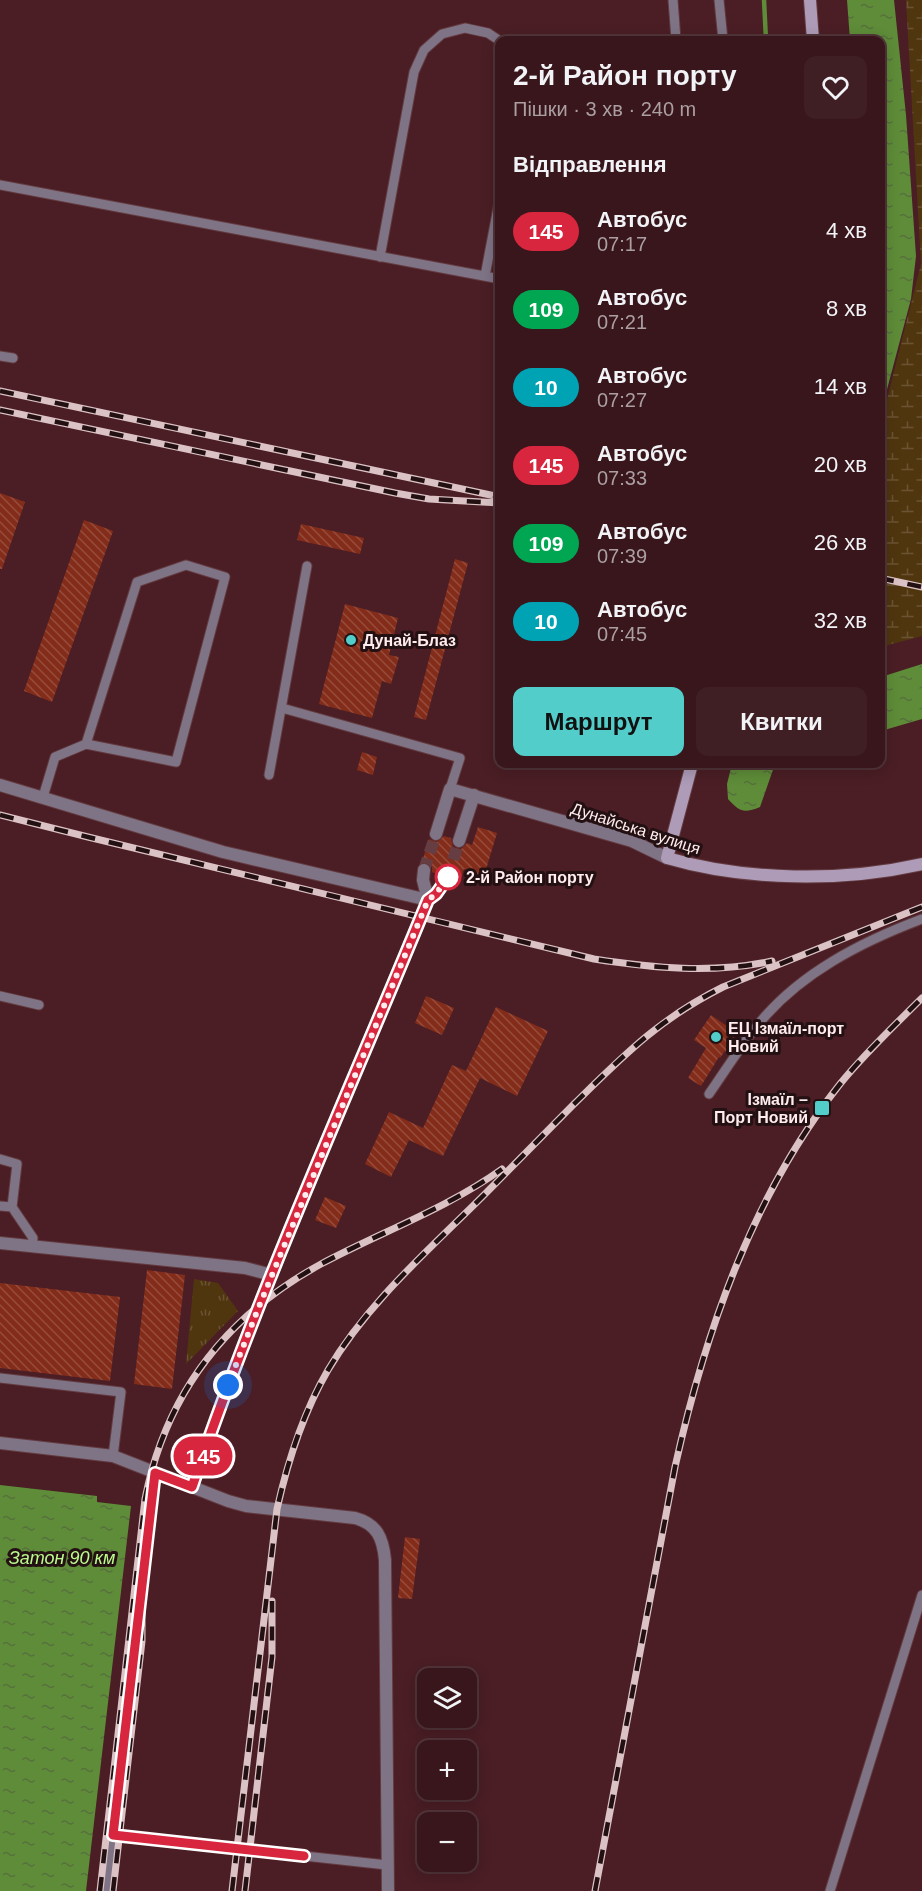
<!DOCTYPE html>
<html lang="uk">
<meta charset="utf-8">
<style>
body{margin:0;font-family:Helvetica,sans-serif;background:#3f1f24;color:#f1f3f6;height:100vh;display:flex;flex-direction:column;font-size:22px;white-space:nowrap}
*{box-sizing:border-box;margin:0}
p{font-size:20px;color:#ab9fa3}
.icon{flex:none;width:33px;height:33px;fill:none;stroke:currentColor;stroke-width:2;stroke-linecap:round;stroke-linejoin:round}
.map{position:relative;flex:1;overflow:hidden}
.side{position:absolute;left:495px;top:36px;width:390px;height:732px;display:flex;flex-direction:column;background:#38161b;border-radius:12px;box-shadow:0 3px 15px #0003,0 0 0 2px #52353a}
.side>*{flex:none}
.badge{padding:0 12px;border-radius:20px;font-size:21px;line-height:39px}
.fabs{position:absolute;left:417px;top:1668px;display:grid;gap:12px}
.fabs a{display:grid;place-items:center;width:60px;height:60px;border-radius:12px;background:#38161b;box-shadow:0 3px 15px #0003,0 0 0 2px #52353a;font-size:30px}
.you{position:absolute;width:30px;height:30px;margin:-15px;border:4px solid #fff;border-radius:50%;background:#1a73e8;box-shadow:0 0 0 9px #1a73e833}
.map>.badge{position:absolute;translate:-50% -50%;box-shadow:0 0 0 3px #fff}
h2{padding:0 18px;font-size:22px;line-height:54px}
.round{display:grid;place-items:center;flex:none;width:63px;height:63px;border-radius:12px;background:#3f1f24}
.overview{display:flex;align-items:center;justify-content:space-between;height:102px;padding:0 18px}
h1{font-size:28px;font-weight:800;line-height:45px}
.action{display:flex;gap:12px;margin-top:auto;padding:12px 18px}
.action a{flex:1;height:69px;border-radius:12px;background:#53cdca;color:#111;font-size:24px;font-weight:800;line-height:69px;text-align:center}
.action a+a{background:#3f1f24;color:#f1f3f6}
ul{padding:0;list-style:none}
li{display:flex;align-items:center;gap:18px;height:78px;padding:0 18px}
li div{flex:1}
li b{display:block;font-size:22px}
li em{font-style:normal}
li .badge{min-width:66px;font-weight:700;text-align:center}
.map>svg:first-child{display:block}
.grass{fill:url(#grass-tufts)}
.wetland{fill:url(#wetland-marsh)}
.water{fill:url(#water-ripples)}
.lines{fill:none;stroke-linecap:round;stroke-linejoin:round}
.stream{stroke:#5e8c38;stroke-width:4.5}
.building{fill:url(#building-back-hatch)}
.street-tunnel{stroke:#653d42;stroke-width:12;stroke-dasharray:12 6;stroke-linecap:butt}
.lane-casing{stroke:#633b40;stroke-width:11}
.street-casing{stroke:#633b40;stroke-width:14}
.secondary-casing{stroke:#633b40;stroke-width:14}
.lane{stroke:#7f7486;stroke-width:9}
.street{stroke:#7f7486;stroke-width:12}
.secondary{stroke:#ad9bb7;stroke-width:12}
.rail-casing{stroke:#dbc3c5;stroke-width:7}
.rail{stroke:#231012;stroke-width:4.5;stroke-dasharray:14;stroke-linecap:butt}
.line-casing{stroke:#fff;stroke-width:14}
.line{stroke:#d7263d;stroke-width:9}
.walk{stroke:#ffecee;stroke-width:6;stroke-dasharray:0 10.8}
.poi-dot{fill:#53cdca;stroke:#231012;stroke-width:2}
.stop-dot{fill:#fff;stroke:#d7263d;stroke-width:3}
.labels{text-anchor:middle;stroke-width:6;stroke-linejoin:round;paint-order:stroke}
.poi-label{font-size:16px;font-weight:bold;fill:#ffecee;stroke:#231012;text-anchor:start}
.street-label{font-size:16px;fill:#ffecee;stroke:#231012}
.stop-label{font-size:16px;font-weight:bold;fill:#ffecee;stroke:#231012;text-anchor:start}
.water-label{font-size:18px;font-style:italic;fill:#bbfa8c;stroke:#231012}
</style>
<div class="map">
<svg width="922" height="1891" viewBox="0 0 922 1891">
<defs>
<pattern id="grass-tufts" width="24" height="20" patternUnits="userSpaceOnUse" patternTransform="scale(1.5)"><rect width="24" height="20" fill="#50360f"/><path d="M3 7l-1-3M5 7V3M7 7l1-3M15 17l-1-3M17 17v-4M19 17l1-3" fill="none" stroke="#6a5332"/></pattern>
<pattern id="wetland-marsh" width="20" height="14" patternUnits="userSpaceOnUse" patternTransform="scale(1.5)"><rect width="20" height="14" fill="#50360f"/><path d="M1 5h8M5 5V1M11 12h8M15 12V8" fill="none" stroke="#6a5332"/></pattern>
<pattern id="water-ripples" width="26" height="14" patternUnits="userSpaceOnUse" patternTransform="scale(1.5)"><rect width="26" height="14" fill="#5e8c38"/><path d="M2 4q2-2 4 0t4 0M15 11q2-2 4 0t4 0" fill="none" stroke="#57703e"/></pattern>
<pattern id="building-back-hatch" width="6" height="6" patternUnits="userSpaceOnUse" patternTransform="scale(1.5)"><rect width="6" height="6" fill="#842c1a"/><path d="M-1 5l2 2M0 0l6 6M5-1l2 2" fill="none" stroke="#964b3c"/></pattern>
</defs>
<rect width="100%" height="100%" fill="#4a1e24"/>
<path class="grass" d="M194 1279 218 1283 238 1311 186 1364Z"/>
<path class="wetland" d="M906 0H922V636L881 647V423L921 264Z"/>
<path class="water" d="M847 0H894L906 115 916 256 911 299 881 412 880 40H850Z
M922 664V719L881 731V677Z
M732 764H775L760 807C743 814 739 811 728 799L727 784Z
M0 1485 97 1496V1502L131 1506 86 1891H0Z"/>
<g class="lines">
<path class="stream" d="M764 0 766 40"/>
</g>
<path class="building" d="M0 493 25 502 2 569H0Z
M84 520 113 531 52 702 24 691Z
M301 524 364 538 360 554 297 540Z
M455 559 468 563 426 720 414 717Z
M345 604 398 618 389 655 399 657 391 684 382 681 372 718 319 704Z
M362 752 377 757 373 775 357 770Z
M478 827 497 833 484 876 464 869 460 881 456 880V874L452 870 445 869 440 875 432 872V867L428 863 422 862 429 839 437 842 444 836 451 838 453 847 461 849 467 843 472 845Z
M426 996 454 1008 442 1035 415 1023Z
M496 1007 548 1031 517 1096 480 1078 443 1156 409 1140 391 1177 365 1164 389 1112 423 1128 452 1065 466 1071Z
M711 1015 737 1033 733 1040 736 1042 728 1053 725 1051 720 1058 719 1057 701 1086 688 1078 706 1048 694 1040Z
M325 1197 346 1206 336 1228 315 1220Z
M147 1270 185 1275 172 1389 134 1384Z
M0 1283 120 1297 110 1381 0 1368Z
M405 1537 420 1539 412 1599 398 1598Z"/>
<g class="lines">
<path class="street-tunnel" d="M424 870 436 834
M448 877 459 841"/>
<g class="lane-casing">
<path id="lane" d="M673 0 676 40
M719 0 723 40
M0 185 500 279
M380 257 414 72 424 50 442 34 465 28 488 33 500 41
M485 276 500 197
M0 356 13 358
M282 708 460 758 450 789
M269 775 307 566
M43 797 55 757 86 744 176 762 225 577 186 565 137 582 86 744
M0 996 39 1005
M709 1094C725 1071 740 1047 757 1026 798 974 861 942 922 919
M0 1159 17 1164 12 1207
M0 1206 12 1207 33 1238 32 1246
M0 1378 121 1392 113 1456
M113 1835 387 1865
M106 1891 155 1473
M830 1891 922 1595"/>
</g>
<g class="street-casing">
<path id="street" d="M0 785 223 852 428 900
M436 834 450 789 632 841 667 858
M459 841 474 795
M424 870 423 880 428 900
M0 1243 245 1268 272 1275
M0 1443 113 1456 228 1501 246 1506 355 1518C377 1524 383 1538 385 1560L388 1891
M192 1487C260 1287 348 1095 428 900L436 894 448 877"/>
</g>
<g class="secondary-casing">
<path id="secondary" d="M810 0 813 40
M692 764 667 858C746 881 842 882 922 864"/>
</g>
<use href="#lane" class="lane"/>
<use href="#street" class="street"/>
<use href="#secondary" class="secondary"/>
<g class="rail-casing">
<path id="rail" d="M0 391 500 497
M0 410 395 493 429 499 500 503
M880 578 922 587
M0 815 88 837 594 959C653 968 713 974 772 961
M100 1891 145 1499C166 1393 226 1316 321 1264 381 1232 446 1209 502 1169
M113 1891 142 1641V1585
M232 1891 277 1509C288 1460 303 1413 328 1370 368 1302 430 1249 485 1194 515 1164 544 1134 574 1104 624 1055 659 1019 723 987L922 907
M245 1891 272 1657V1601
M595 1891 675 1467C705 1332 753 1194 840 1084 865 1053 894 1026 922 998"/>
</g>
<use href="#rail" class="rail"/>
</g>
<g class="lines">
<g class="line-casing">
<path id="line" d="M304 1856 113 1835 155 1473 192 1487C260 1287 348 1095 428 900L436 894 448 877"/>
</g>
<use href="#line" class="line"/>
<path class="walk" d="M228 1385 260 1304 428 900 436 894 448 877"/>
</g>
<g class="poi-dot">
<circle cx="351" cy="640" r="6"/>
<circle cx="716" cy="1037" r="6"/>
<rect x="814" y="1100" width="16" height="16" rx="3"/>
</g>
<circle class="stop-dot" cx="448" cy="877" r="12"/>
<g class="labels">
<g class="poi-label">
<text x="363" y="646">Дунай-Блаз</text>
<text x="728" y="1034">ЕЦ Ізмаїл-порт<tspan x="728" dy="18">Новий</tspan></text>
<text x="808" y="1105" text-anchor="end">Ізмаїл –<tspan x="808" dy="18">Порт Новий</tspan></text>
</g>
<g class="street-label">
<text transform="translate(636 828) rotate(18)" y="6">Дунайська вулиця</text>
</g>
<g class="stop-label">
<text x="466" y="883">2-й Район порту</text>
</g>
<g class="water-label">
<text x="62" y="1564">Затон 90 км</text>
</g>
</g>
</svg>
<div class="fabs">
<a><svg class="icon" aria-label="layers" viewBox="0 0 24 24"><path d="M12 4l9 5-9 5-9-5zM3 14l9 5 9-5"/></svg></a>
<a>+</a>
<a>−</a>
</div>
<div class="you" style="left:228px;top:1385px"></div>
<b class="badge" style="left:203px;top:1456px;background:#d7263d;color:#fff">145</b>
<section class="side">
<div class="overview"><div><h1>2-й Район порту</h1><p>Пішки · 3 хв · 240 m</p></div><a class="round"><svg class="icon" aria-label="heart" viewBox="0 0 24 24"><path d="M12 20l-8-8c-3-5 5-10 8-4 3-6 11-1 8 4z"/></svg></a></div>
<h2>Відправлення</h2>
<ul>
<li><span class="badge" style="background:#d7263d;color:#fff">145</span><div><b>Автобус</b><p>07:17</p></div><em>4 хв</em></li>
<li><span class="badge" style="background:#00a651;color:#fff">109</span><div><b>Автобус</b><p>07:21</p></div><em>8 хв</em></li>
<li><span class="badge" style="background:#00a3b4;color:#fff">10</span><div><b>Автобус</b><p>07:27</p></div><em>14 хв</em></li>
<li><span class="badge" style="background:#d7263d;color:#fff">145</span><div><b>Автобус</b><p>07:33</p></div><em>20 хв</em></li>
<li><span class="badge" style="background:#00a651;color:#fff">109</span><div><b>Автобус</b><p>07:39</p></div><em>26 хв</em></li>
<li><span class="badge" style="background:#00a3b4;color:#fff">10</span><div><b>Автобус</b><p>07:45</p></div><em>32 хв</em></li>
</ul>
<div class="action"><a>Маршрут</a><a>Квитки</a></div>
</section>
</div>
